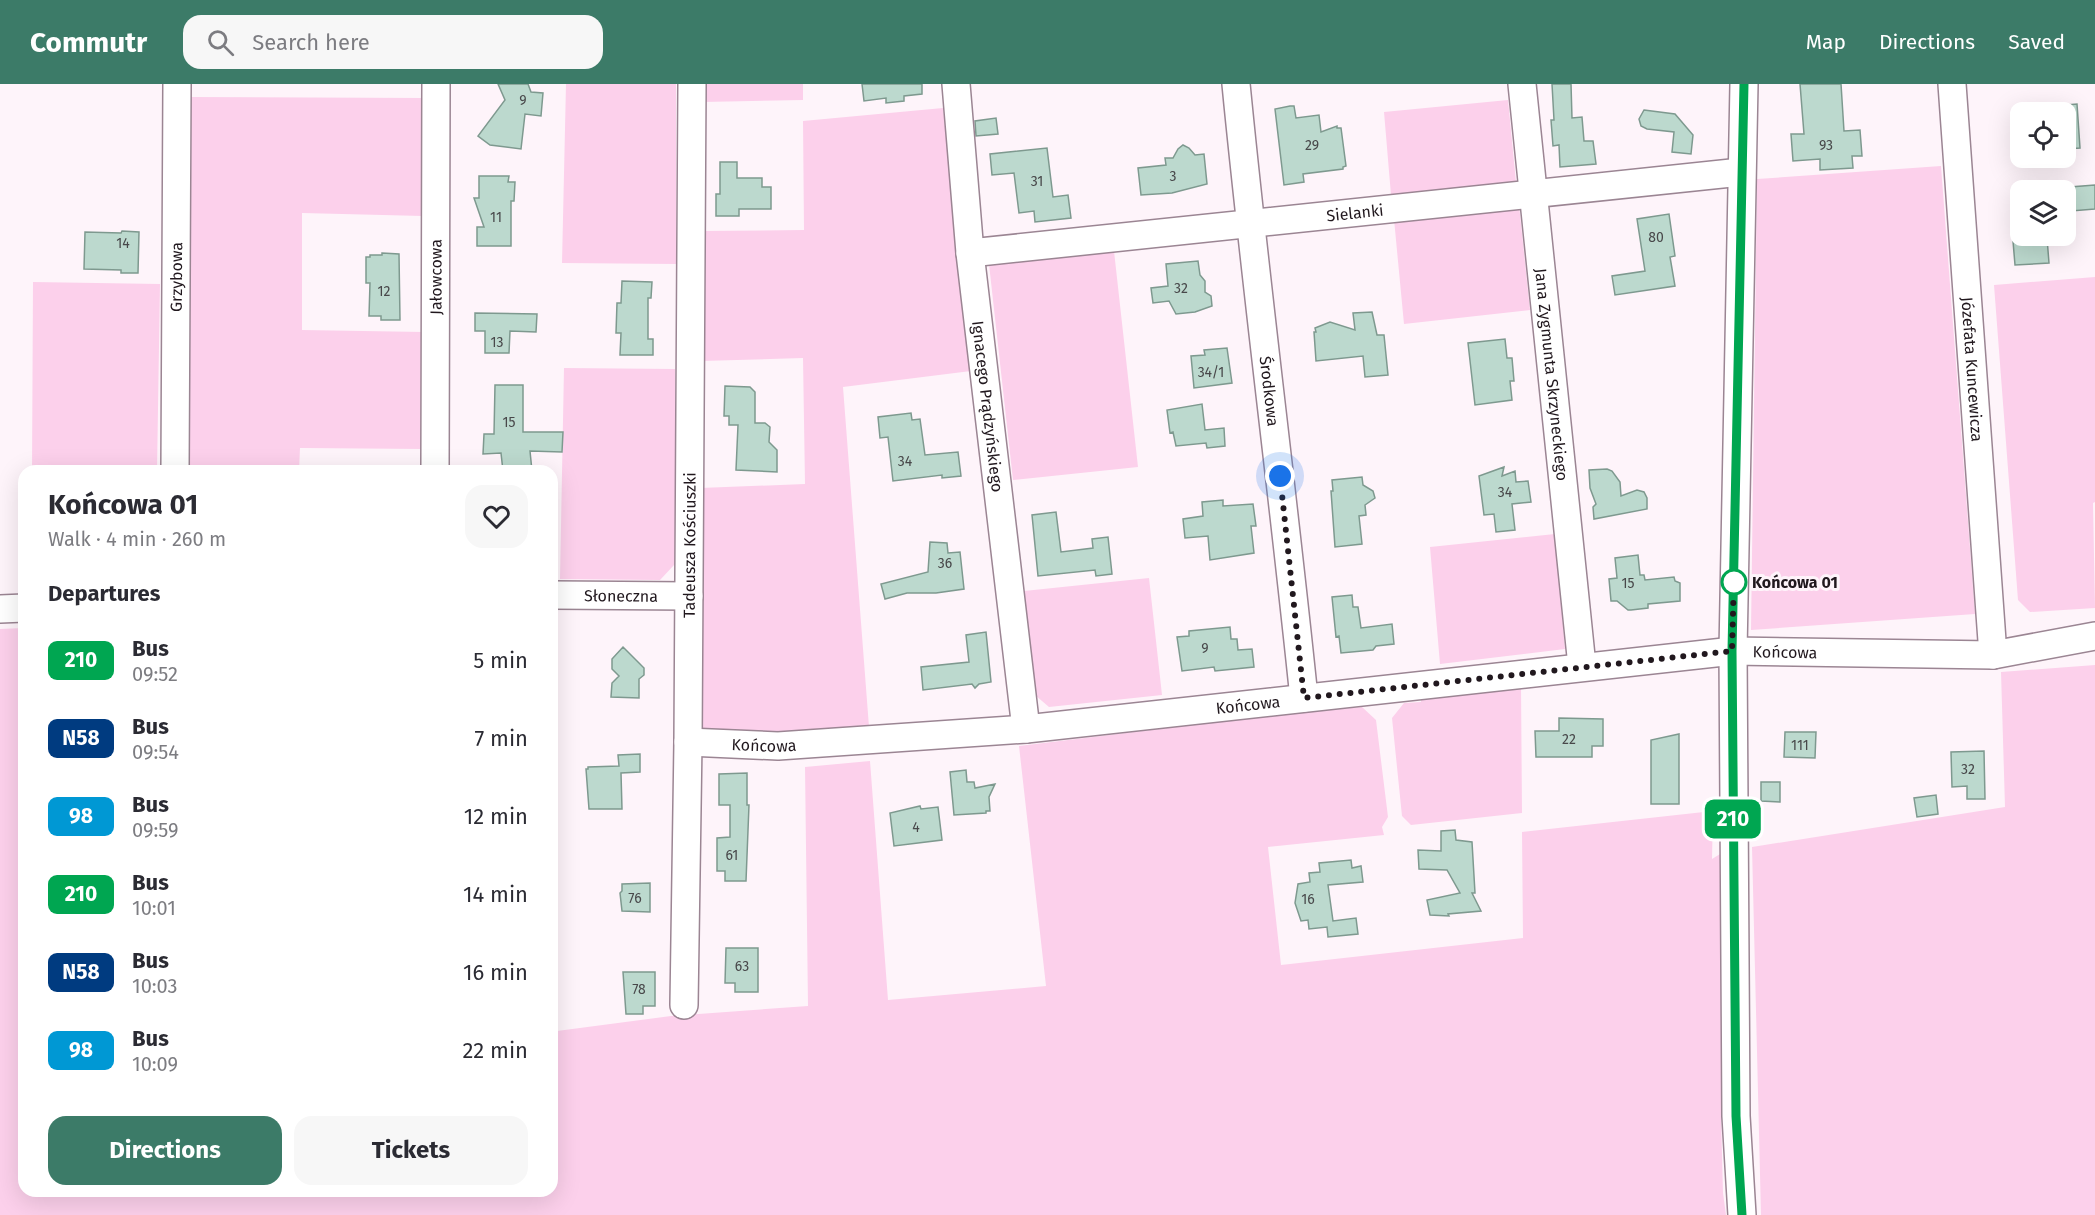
<!DOCTYPE html>
<meta charset="utf-8">
<style>
body{margin:0;font-family:"Fira Sans",sans-serif;background:#f7f7f7;color:#2b2b33;height:100vh;display:flex;flex-direction:column;font-size:22px;white-space:nowrap}
*{box-sizing:border-box;margin:0}
p{font-size:20px;color:#7c7c81}
.icon{flex:none;width:33px;height:33px;fill:none;stroke:currentColor;stroke-width:2;stroke-linecap:round;stroke-linejoin:round}
.map{position:relative;flex:1;overflow:hidden}
.sheet{position:absolute;left:18px;top:381px;width:540px;height:732px;display:flex;flex-direction:column;background:#fff;border-radius:18px;box-shadow:0 6px 24px #0002}
.sheet>*{flex:none}
.badge{padding:0 12px;border-radius:9px;font-size:21px;line-height:39px}
.buttons{position:absolute;left:2010px;top:18px;display:grid;gap:12px}
.buttons a{display:grid;place-items:center;width:66px;height:66px;border-radius:12px;background:#fff;box-shadow:0 6px 24px #0002;font-size:30px}
.you{position:absolute;width:30px;height:30px;margin:-15px;border:4px solid #fff;border-radius:50%;background:#1a73e8;box-shadow:0 0 0 9px #1a73e833}
.map>.badge{position:absolute;translate:-50% -50%;box-shadow:0 0 0 3px #fff}
h2{padding:0 30px;font-size:22px;line-height:54px}
.round{display:grid;place-items:center;flex:none;width:63px;height:63px;border-radius:18px;background:#f7f7f7}
.head{display:flex;align-items:center;justify-content:space-between;height:102px;padding:0 30px}
h1{font-size:28px;font-weight:700;line-height:45px}
.primary-button{display:flex;gap:12px;margin-top:auto;padding:12px 30px}
.primary-button a{flex:1;height:69px;border-radius:18px;background:#3c7b68;color:#fff;font-size:24px;font-weight:700;line-height:69px;text-align:center}
.primary-button a+a{background:#f7f7f7;color:#2b2b33}
ul{padding:0;list-style:none}
li{display:flex;align-items:center;gap:18px;height:78px;padding:0 30px}
li div{flex:1}
li b{display:block;font-size:22px}
li em{font-style:normal}
li .badge{min-width:66px;font-weight:700;text-align:center}
header{display:flex;align-items:center;gap:36px;box-sizing:border-box;height:84px;padding:0 30px;background:#3c7b68;color:#fff}
header strong{font-size:28px}
nav{display:flex;gap:33px;margin-inline-start:auto;font-size:21px}
.search{width:420px;height:54px;background:#f7f7f7;display:flex;align-items:center;gap:15px;box-sizing:border-box;padding:0 21px;border-radius:18px;color:#7c7c81;font-size:22px}
.map>svg:first-child{display:block}
.green{fill:#fcd0eb}
.building{fill:#bcd9ce;stroke:#7e998f;stroke-width:1.5}
.lines{fill:none;stroke-linecap:round;stroke-linejoin:round}
.minor-casing{stroke:#9b8593;stroke-width:30}
.minor{stroke:#fff;stroke-width:27}
.line-casing{stroke:#fff;stroke-width:14}
.line{stroke:#00a651;stroke-width:9}
.walk{stroke:#21181e;stroke-width:6;stroke-dasharray:0 10.8}
.stop-dot{fill:#fff;stroke:#00a651;stroke-width:3}
.labels{text-anchor:middle;stroke-width:6;stroke-linejoin:round;paint-order:stroke}
.number-label{font-size:14px;fill:#48484a}
.street-label{font-size:16px;fill:#21181e;stroke:#fef4fa}
.stop-label{font-size:16px;font-weight:bold;fill:#21181e;stroke:#fef4fa;text-anchor:start}
</style>
<header>
<strong>Commutr</strong>
<div class="search"><svg class="icon" aria-label="search" viewBox="0 0 24 24"><circle cx="10" cy="10" r="6"/><path d="M15 15l6 6"/></svg>Search here</div>
<nav><a>Map</a><a>Directions</a><a>Saved</a></nav>
</header>
<div class="map">
<svg width="2095" height="1131" viewBox="0 0 2095 1131">
<rect width="100%" height="100%" fill="#fef4fa"/>
<path class="green" d="M566 0H676V180L562 179Z
M703 0H803V16L703 18Z
M190 13 425 14 423 132 302 129V246L424 248 422 365 300 364 299 387H186Z
M1508 16 1516 98 1391 111 1384 28Z
M943 24 971 287 843 303 869 643 809 650 698 649 700 404 805 400 803 274 701 277 702 147 804 146 803 37Z
M1941 82 1975 530 1751 546 1757 95Z
M1519 121 1530 226 1404 240 1394 135Z
M1114 167 1138 383 1013 396 989 180Z
M2095 193V418L2093 419 2095 524 2030 528 2018 516 1994 201Z
M33 198 160 200 157 387H32Z
M564 284 675 285V480L660 496 560 495Z
M1555 450 1565 565 1440 580 1430 463Z
M1149 494 1162 611 1049 623 1035 611 1024 507Z
M24 544V1107H552V921L557 947 671 932 808 922 805 683 870 677 888 916 1046 902 1019 662 1265 632 1362 623 1376 636 1388 733 1382 743 1384 751 1268 763 1281 881 1523 854 1522 748 1713 727 1712 775 1725 767 1721 1032 1723 1109 1726 1131H0V545Z
M2095 581V1131H1761L1752 763 2005 723 2001 588Z
M1521 601 1522 729 1411 741 1402 732 1392 634 1404 619 1421 618V612Z"/>
<path class="building" d="M498 0H528L531 8 543 9 541 32 525 30 521 65 490 61 478 52 505 16Z
M862 0H922V10L904 12V17L886 19V14L864 17Z
M1552 0H1571L1572 34 1582 33 1584 57H1593L1596 80 1560 83 1559 61 1553 62 1551 36H1554Z
M1800 0H1841L1844 47 1860 46 1862 72H1852L1853 84 1820 86V75L1793 77 1791 50H1804Z
M2077 20 2080 64 2066 65V21Z
M1290 22H1294L1296 34 1319 31 1321 48 1337 42V44H1341L1346 82 1343 83V85L1303 90 1304 98 1284 101 1275 25Z
M1644 26 1675 30 1693 51 1691 70 1672 68 1674 48 1647 45 1641 42 1639 35Z
M996 34 998 50 976 52 975 37Z
M1183 61 1189 64 1195 71 1204 70 1207 100 1172 109 1141 111 1138 84 1166 81 1165 74H1173L1178 65Z
M1047 64 1053 113 1068 111 1071 134 1035 138 1034 127 1019 129 1014 89 992 91 990 70Z
M720 78H737V94H762V103H771V125H739V132H716V110H720Z
M479 92H509L508 98H515L514 117H511V162H477V143H484L474 114H479Z
M2095 101V125L2071 127 2070 103Z
M1669 130 1675 172 1670 173 1675 202 1615 211 1612 192 1645 187 1637 135Z
M122 147 139 148 138 189H121V186L84 185 85 148 121 149Z
M2047 154 2049 179 2015 181 2013 157Z
M382 169 399 170 400 236H381V232H369L370 199H366V173H370V171H382Z
M1198 177 1200 191 1205 197V208L1211 212 1212 222 1195 228 1176 230 1169 217 1153 219 1151 204 1168 202 1166 180Z
M622 197 652 198 651 214H648V255H653V271H620L621 249H616L617 219H621Z
M1372 228 1377 251H1384L1388 291 1365 293 1363 272 1316 277 1314 248H1316L1315 244 1330 238 1355 246 1353 229Z
M475 229 537 230 536 248 510 247 509 269H485V247H475Z
M1505 255 1507 274H1512L1514 297H1510L1512 316 1475 321 1468 259Z
M1227 264 1232 299 1194 304 1191 272 1205 271 1204 266Z
M495 301H523V348H563L562 368 530 367 532 387H503L501 369 483 370 484 350H494Z
M725 302 750 303 755 308V339H765L770 343 769 358 777 366V388L736 386 738 341H729V332H724Z
M1202 320 1205 346 1224 344 1225 362 1207 364 1206 359 1176 362 1173 348 1170 349 1167 326Z
M911 329 912 336 920 335 925 371 958 368 961 392 942 394V391L893 397 888 353 880 354 878 333Z
M1504 383 1502 392 1515 387 1516 398 1528 397 1531 418 1512 420 1515 446 1496 448 1494 430 1484 431 1479 392Z
M1607 385 1612 387 1620 398 1621 412 1637 406 1644 408 1647 414V425L1594 435 1593 423 1596 420 1590 404 1589 386Z
M1362 393 1363 401 1373 407 1375 414 1365 421 1366 431 1359 432 1362 460 1335 463 1331 407H1333L1332 396Z
M1223 416V422L1253 420 1256 442H1251L1254 469 1210 476 1208 452 1185 454 1183 435 1203 432 1202 418Z
M1056 428 1061 468 1093 464 1092 455 1108 453 1112 490 1096 492 1095 486 1038 492 1032 431Z
M930 458 947 459 948 469 960 468 964 505 936 509H907L885 515 881 500 928 488Z
M1638 471 1640 491H1644L1645 496 1674 493 1675 497 1680 499V517L1648 520V524L1631 526H1628L1617 517H1611L1609 495 1617 494 1615 474Z
M1352 511 1353 523H1358L1361 544 1392 540 1394 560 1376 562 1373 566 1341 569 1339 552 1336 553 1332 513Z
M1230 543 1231 555H1237L1238 566 1252 565 1254 583 1215 587 1214 583 1182 587 1177 553 1189 552V547Z
M986 548 991 598 979 600 975 604 972 600 923 606 921 583 969 578 966 551Z
M623 563 644 584V591L639 595V614L611 613 612 599 619 592 612 585V575Z
M1559 634 1603 635V662H1592V673H1536L1535 647H1559Z
M1785 648H1816L1815 674 1784 673Z
M1679 650V720H1651V656Z
M1984 667 1985 715H1967V702L1952 703 1951 668Z
M640 670V688L621 689 622 725H589L586 685H588V683L619 682 618 671Z
M966 686 967 698H974L975 704 995 700 989 713 990 727H986V729L954 731 950 688Z
M747 689V721H749L746 797H725V787H717V754L730 753V721H719V690Z
M1761 698H1780V718L1761 717Z
M1936 711 1938 730 1917 733 1914 714Z
M920 722 921 725 938 723 942 756 894 762 890 729Z
M1455 746 1456 756 1472 758 1475 809H1472L1481 827 1448 830 1449 832 1430 831 1427 816 1460 809 1447 786 1419 785 1418 766 1441 767V747Z
M1351 776 1352 784 1361 782 1363 798 1328 801 1333 837 1356 834 1358 850 1328 853 1327 843 1309 845 1308 836 1301 837 1295 819 1298 800 1310 798 1309 789 1320 788 1319 779Z
M650 799V828L622 827 620 809 622 807V800Z
M726 864H758V908H735V899H725Z
M623 888H655V922H643V930H626Z"/>
<g class="lines">
<g class="minor-casing">
<g id="minor">
<path id="s1" d="M956 0 970 169 1026 645"/>
<path id="s2" d="M1236 0C1256 205 1283 409 1304 614"/>
<path id="s3" d="M1522 0 1582 582"/>
<path id="s4" d="M1952 0 1993 571"/>
<path id="s5" d="M970 169 1741 88"/>
<path id="s6" d="M175 387 177 0"/>
<path id="s7" d="M435 387 436 0"/>
<path id="s8" d="M552 511 689 512"/>
<path d="M0 525 24 524"/>
<path id="s9" d="M688 658 778 662 1026 645 1733 567 1993 571 2095 552"/>
<path id="s10" d="M684 921 688 658 692 0"/>
<path d="M1742 1131 1736 1032 1733 567 1744 0"/>
</g>
</g>
<use href="#minor" class="minor"/>
</g>
<g class="lines">
<g class="line-casing">
<path id="line" d="M1742 1131 1736 1032 1732 567 1744 0"/>
</g>
<use href="#line" class="line"/>
<path class="walk" d="M1280 392 1304 614 1732 567 1734 492V498"/>
</g>
<circle class="stop-dot" cx="1734" cy="498" r="12"/>
<g class="labels">
<g class="number-label">
<text x="523" y="21">9</text>
<text x="1312" y="66">29</text>
<text x="1826" y="66">93</text>
<text x="1173" y="97">3</text>
<text x="1037" y="102">31</text>
<text x="496" y="138">11</text>
<text x="1656" y="158">80</text>
<text x="123" y="164">14</text>
<text x="1181" y="209">32</text>
<text x="384" y="212">12</text>
<text x="497" y="263">13</text>
<text x="1211" y="293">34/1</text>
<text x="509" y="343">15</text>
<text x="905" y="382">34</text>
<text x="1505" y="413">34</text>
<text x="945" y="484">36</text>
<text x="1628" y="504">15</text>
<text x="1205" y="569">9</text>
<text x="1569" y="660">22</text>
<text x="1800" y="666">111</text>
<text x="1968" y="690">32</text>
<text x="916" y="748">4</text>
<text x="732" y="776">61</text>
<text x="635" y="819">76</text>
<text x="1308" y="820">16</text>
<text x="742" y="887">63</text>
<text x="639" y="910">78</text>
</g>
<g class="street-label">
<text dy="6" stroke="none"><textPath href="#s5" startOffset="387">Sielanki</textPath></text>
<text dy="6" stroke="none"><textPath href="#s6" startOffset="194">Grzybowa</textPath></text>
<text dy="6" stroke="none"><textPath href="#s7" startOffset="194">Jałowcowa</textPath></text>
<text dy="6" stroke="none"><textPath href="#s4" startOffset="286">Józefata Kuncewicza</textPath></text>
<text dy="6" stroke="none"><textPath href="#s3" startOffset="292">Jana Zygmunta Skrzyneckiego</textPath></text>
<text dy="6" stroke="none"><textPath href="#s2" startOffset="309">Środkowa</textPath></text>
<text dy="6" stroke="none"><textPath href="#s1" startOffset="324">Ignacego Prądzyńskiego</textPath></text>
<text dy="6" stroke="none"><textPath href="#s10" startOffset="460">Tadeusza Kościuszki</textPath></text>
<text dy="6" stroke="none"><textPath href="#s8" startOffset="69">Słoneczna</textPath></text>
<text dy="6" stroke="none"><textPath href="#s9" startOffset="1102">Końcowa</textPath></text>
<text dy="6" stroke="none"><textPath href="#s9" startOffset="562">Końcowa</textPath></text>
<text dy="6" stroke="none"><textPath href="#s9" startOffset="76">Końcowa</textPath></text>
</g>
<g class="stop-label">
<text x="1752" y="504">Końcowa 01</text>
</g>
</g>
</svg>
<div class="buttons">
<a><svg class="icon" aria-label="locate" viewBox="0 0 24 24"><circle cx="12" cy="12" r="6"/><path d="M12 2v4M12 18v4M2 12h4M18 12h4"/></svg></a>
<a><svg class="icon" aria-label="layers" viewBox="0 0 24 24"><path d="M12 4l9 5-9 5-9-5zM3 14l9 5 9-5"/></svg></a>
</div>
<div class="you" style="left:1280px;top:392px"></div>
<b class="badge" style="left:1733px;top:735px;background:#00a651;color:#fff">210</b>
<section class="sheet">
<div class="head"><div><h1>Końcowa 01</h1><p>Walk · 4 min · 260 m</p></div><a class="round"><svg class="icon" aria-label="heart" viewBox="0 0 24 24"><path d="M12 20l-8-8c-3-5 5-10 8-4 3-6 11-1 8 4z"/></svg></a></div>
<h2>Departures</h2>
<ul>
<li><span class="badge" style="background:#00a651;color:#fff">210</span><div><b>Bus</b><p>09:52</p></div><em>5 min</em></li>
<li><span class="badge" style="background:#003b80;color:#fff">N58</span><div><b>Bus</b><p>09:54</p></div><em>7 min</em></li>
<li><span class="badge" style="background:#0098d4;color:#fff">98</span><div><b>Bus</b><p>09:59</p></div><em>12 min</em></li>
<li><span class="badge" style="background:#00a651;color:#fff">210</span><div><b>Bus</b><p>10:01</p></div><em>14 min</em></li>
<li><span class="badge" style="background:#003b80;color:#fff">N58</span><div><b>Bus</b><p>10:03</p></div><em>16 min</em></li>
<li><span class="badge" style="background:#0098d4;color:#fff">98</span><div><b>Bus</b><p>10:09</p></div><em>22 min</em></li>
</ul>
<div class="primary-button"><a>Directions</a><a>Tickets</a></div>
</section>
</div>
